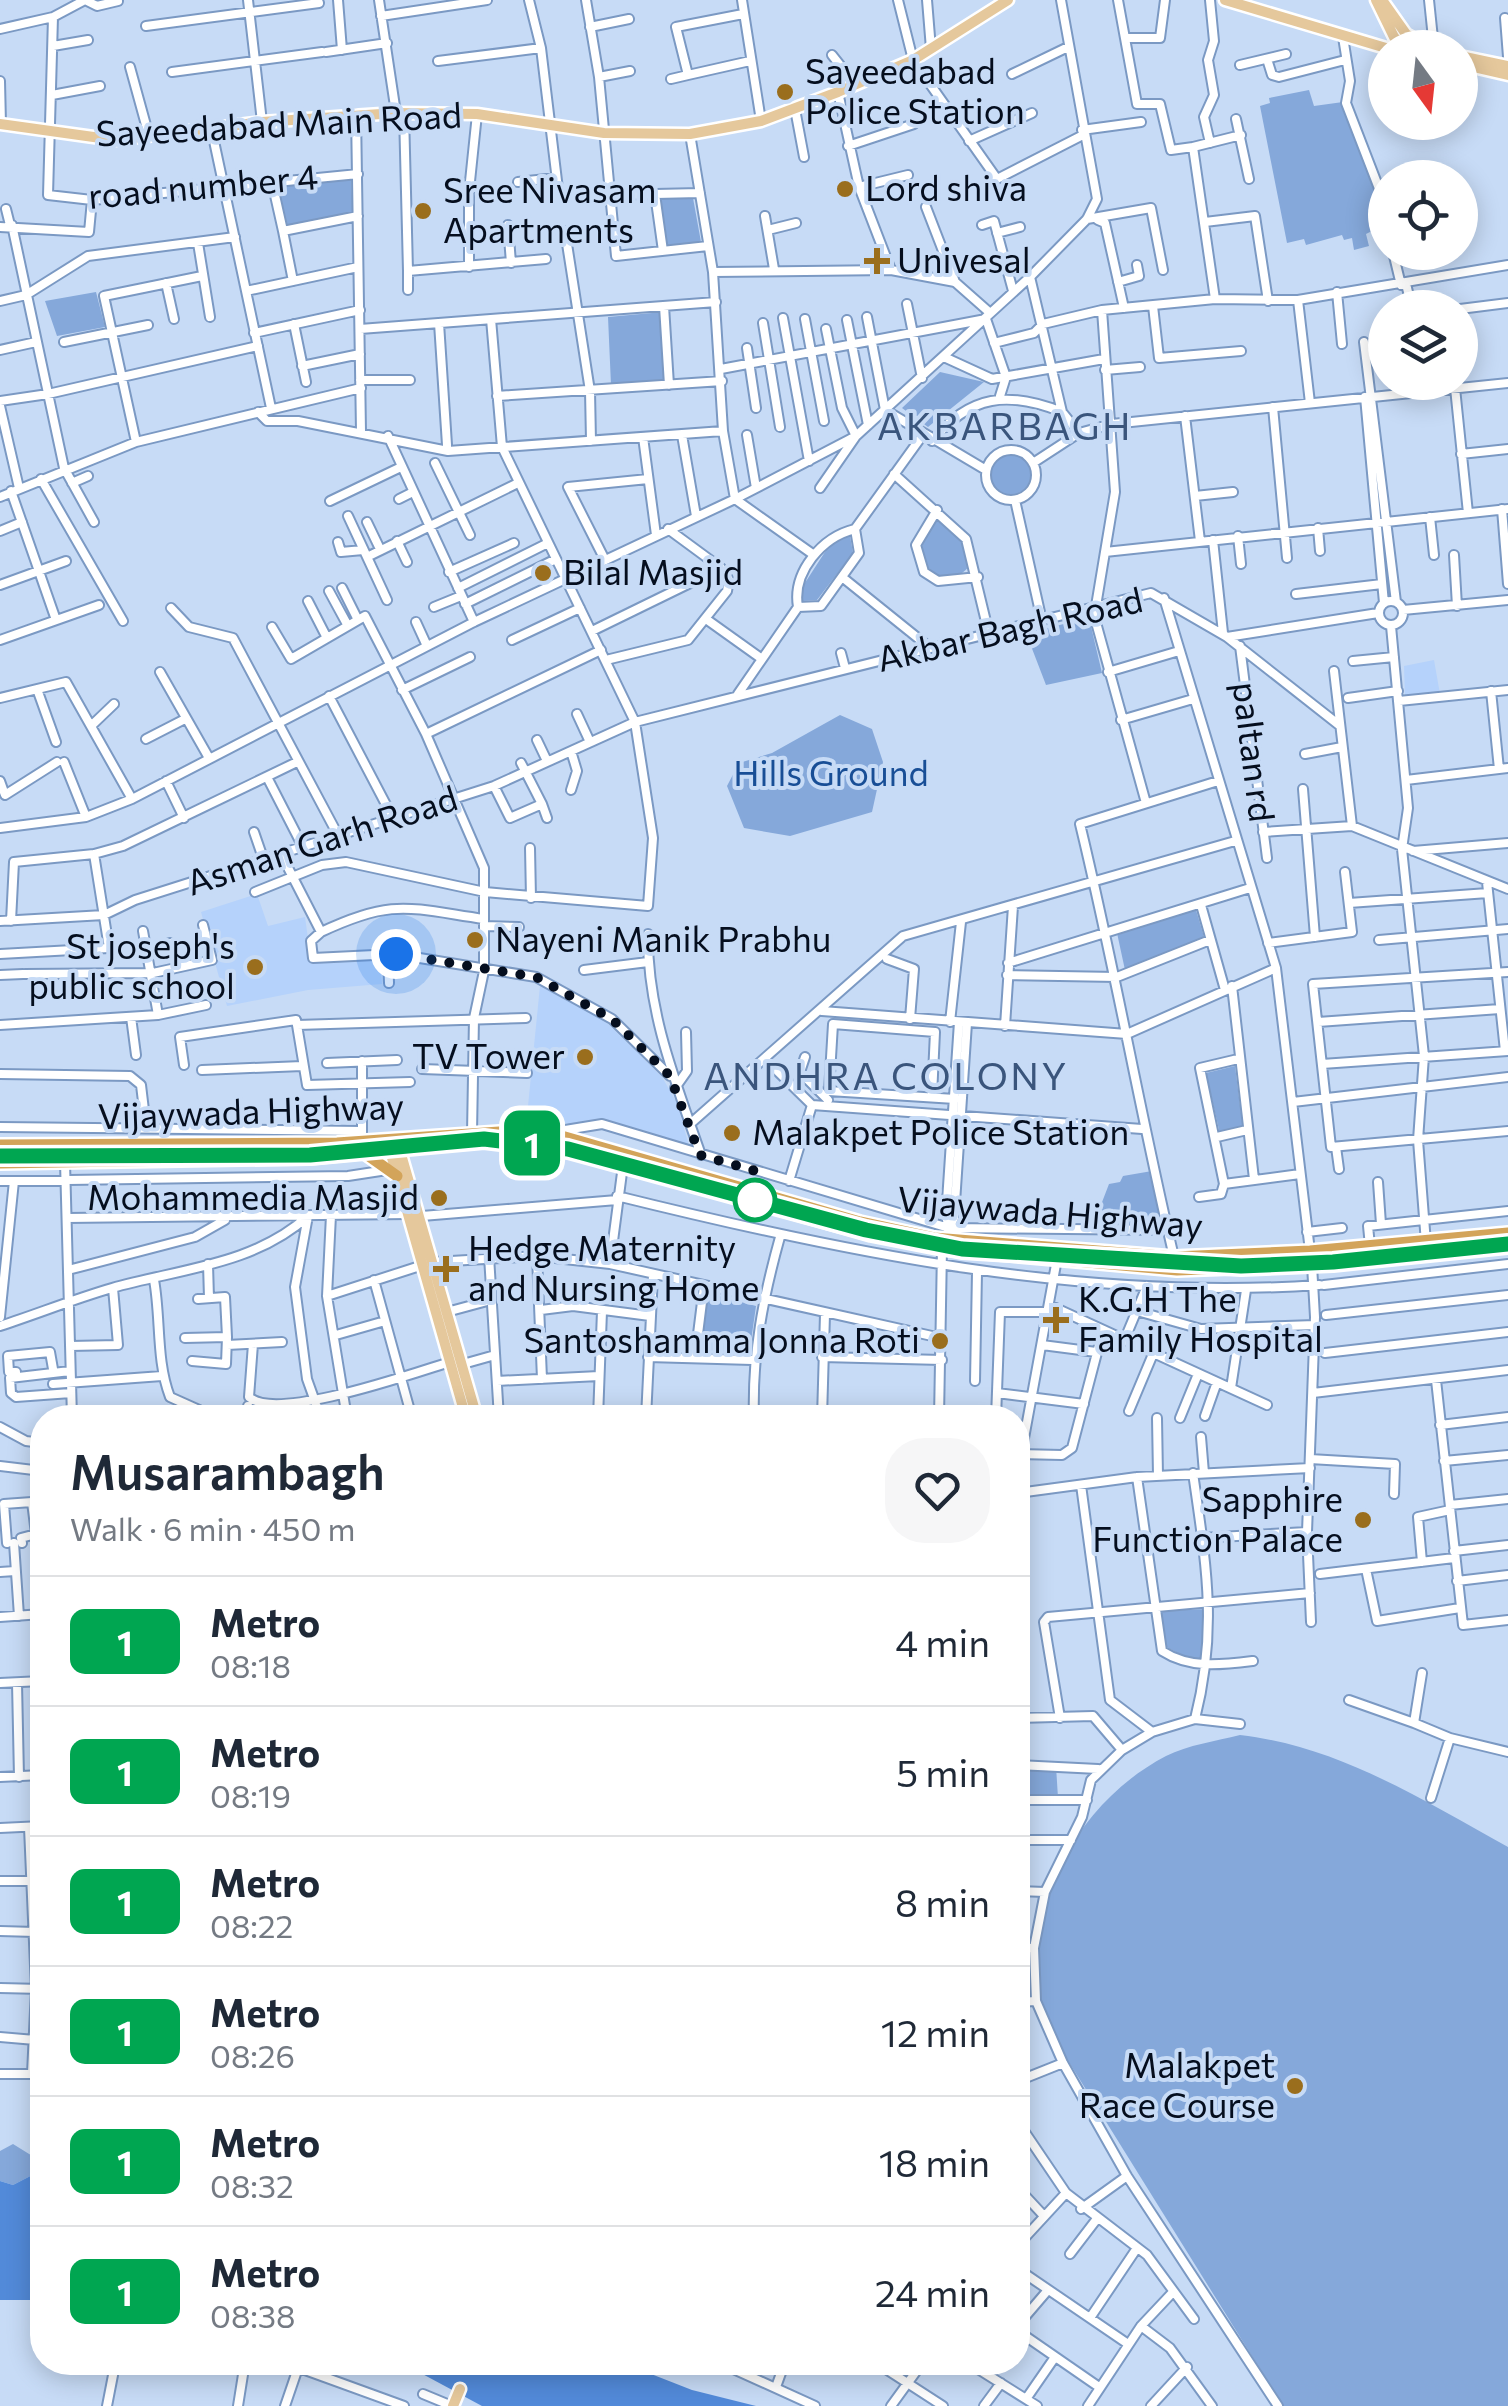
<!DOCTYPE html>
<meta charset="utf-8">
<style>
body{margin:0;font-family:Commissioner,sans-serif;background:#f6f6f7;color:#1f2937;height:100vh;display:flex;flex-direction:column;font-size:38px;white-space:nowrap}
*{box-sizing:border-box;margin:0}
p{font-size:32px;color:#747a83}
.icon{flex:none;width:55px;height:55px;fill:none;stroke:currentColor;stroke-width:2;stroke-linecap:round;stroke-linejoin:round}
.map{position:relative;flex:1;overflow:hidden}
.drawer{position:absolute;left:30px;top:1405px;width:1000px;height:970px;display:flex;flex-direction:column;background:#fff;border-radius:40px;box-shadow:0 5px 25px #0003}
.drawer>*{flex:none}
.badge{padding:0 20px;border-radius:15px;font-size:35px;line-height:65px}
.needle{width:65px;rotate:165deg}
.fabs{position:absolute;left:1368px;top:30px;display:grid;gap:20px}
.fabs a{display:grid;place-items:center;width:110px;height:110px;border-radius:50%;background:#fff;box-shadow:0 5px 25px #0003;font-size:50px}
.you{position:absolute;width:50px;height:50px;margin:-25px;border:8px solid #fff;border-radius:50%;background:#1a73e8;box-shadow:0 0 0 15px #1a73e833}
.map>.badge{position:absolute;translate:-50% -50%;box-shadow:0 0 0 5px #fff}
.round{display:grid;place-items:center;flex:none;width:105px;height:105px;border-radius:40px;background:#f6f6f7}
.overview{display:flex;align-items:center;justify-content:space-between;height:170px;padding:0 40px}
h1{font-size:48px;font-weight:600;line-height:75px}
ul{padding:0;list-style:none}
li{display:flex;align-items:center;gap:30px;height:130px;padding:0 40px;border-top:2px solid #e0e1e3}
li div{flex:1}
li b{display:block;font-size:38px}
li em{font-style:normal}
li .badge{min-width:110px;font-weight:700;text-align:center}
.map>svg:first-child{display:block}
.built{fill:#b5d2fb}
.green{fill:#85a8da}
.water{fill:#528ad9}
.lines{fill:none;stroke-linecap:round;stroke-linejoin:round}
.minor-casing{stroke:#7b99c3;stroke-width:12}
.major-casing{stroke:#fff;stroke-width:15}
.highway-casing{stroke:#fff;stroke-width:16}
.minor{stroke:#fff;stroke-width:8}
.major{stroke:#e5c89c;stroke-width:10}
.highway{stroke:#d3a45a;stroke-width:11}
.rail{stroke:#414d61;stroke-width:2.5;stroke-dasharray:20 10;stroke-linecap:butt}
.line-casing{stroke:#fff;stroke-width:22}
.line{stroke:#00a651;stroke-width:15}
.walk{stroke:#050e1e;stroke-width:10;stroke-dasharray:0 18}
.poi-dot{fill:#9a6e1d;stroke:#c7dbf6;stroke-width:4}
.stop-dot{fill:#fff;stroke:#00a651;stroke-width:5}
.labels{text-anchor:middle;stroke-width:8;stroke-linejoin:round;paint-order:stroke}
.poi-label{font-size:35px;fill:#050e1e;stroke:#c7dbf6;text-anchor:start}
.street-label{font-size:35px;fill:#050e1e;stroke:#c7dbf6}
.park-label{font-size:35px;fill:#184e96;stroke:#c7dbf6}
.neighbourhood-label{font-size:38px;letter-spacing:2.5px;fill:#3a557c;stroke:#c7dbf6}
</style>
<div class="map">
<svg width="1508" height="2406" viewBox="0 0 1508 2406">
<rect width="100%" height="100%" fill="#c7dbf6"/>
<path class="built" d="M1434 660 1440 694 1405 696 1404 666Z
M257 894 268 926 305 917 311 960 380 958 382 984 308 990 227 1006 201 912Z
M540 986 600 1016 662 1077 677 1103 689 1146 527 1116Z"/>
<path class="green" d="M1309 90 1314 106 1343 102C1351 145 1387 182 1382 226L1366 234 1369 246 1354 250 1352 238 1344 240 1342 235 1306 245 1304 239 1287 243 1260 106 1270 103 1269 98Z
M351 179 353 213 281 226 272 187Z
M693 198 701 242 666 245 660 199Z
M96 292 105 327 57 336 45 301Z
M663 312 669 380 611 385 608 317Z
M940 372 984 382 928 427 902 408Z
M989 474a21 21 0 1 1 42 0a21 21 0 1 1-42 0Z
M938 513 965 541 971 564C954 587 929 580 917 556Z
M850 536 853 553 817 600 802 601 801 589 834 538Z
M1089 618 1102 673 1046 685 1026 633Z
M840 715 872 729 883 762 872 812 790 836 744 828 727 786 739 763 772 753Z
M1196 910 1204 937 1125 970 1117 933Z
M1235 1066 1243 1129 1220 1134 1206 1073Z
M1152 1171 1164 1226 1088 1224 1099 1210 1109 1184 1120 1182 1123 1176Z
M708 1293 756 1306 749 1355 701 1349Z
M1207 1609 1206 1659 1186 1657 1164 1646 1161 1611Z
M1240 1735C1340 1747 1421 1799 1508 1847V2406H1283L1057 2043C1051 2027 1042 2009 1039 1992 1026 1896 1082 1800 1166 1756 1188 1745 1216 1741 1240 1735Z
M1018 1766H1056L1058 1798 1018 1799Z
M13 2144 42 2162V2170L13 2185 0 2181V2151Z"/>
<path class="water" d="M42 2170V2300H0V2181L13 2185Z
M402 2363H623L692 2390 756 2406H482Z"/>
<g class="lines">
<g class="minor-casing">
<path id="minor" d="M85 0 53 17 48 195 92 200 358 174
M85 0 97 6 118 1
M248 0 262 122
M338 0 342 50
M379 0 396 113
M529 0 541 48 558 189
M586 0 599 77 616 256 708 246
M742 0 761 121
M898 0 913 60 997 179 1083 135
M927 0 931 49
M1118 0 1137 104H1160L1171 150 1193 147 1215 299
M1210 0 1214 41 1208 60 1214 95 1204 117 1210 143
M1429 0 1434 48
M381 16 487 0
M1505 18 1508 57
M146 26 319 3
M590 27 629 19
M0 29 53 17
M1343 37 1350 81 1346 103 1385 204
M1125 38H1160L1165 0
M53 46 88 40
M326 52 387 43
M832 55 855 84
M1267 59 1272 75 1279 77 1345 60
M438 61 541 48
M1240 65 1286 54
M130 67 149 136
M172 72 322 52
M1012 74 1068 47
M688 75 750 61
M599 77 630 71
M671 79 688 75 676 27 743 14
M0 81 1 124
M838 92 859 187 891 270
M52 95 100 86
M795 109 804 157
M404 113 408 271 546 259
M356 114 361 431
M1236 119 1249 179
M211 127 271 408
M1082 130 1141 122
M690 134 713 272 723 431 735 499 814 555
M969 141 1032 113
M848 146 914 124
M1193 147 1241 135
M272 182 283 231
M518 182 556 178
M859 187 908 175
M655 194 663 251
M610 195 700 193
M926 207 955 282
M6 209 10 225
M765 216 774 269
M1087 219 1151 208 1163 270
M1098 220 1105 223 1124 308
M1205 222 1255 216 1268 301
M12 225 64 468 94 522
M508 225 511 263
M982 225 994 221 1013 291
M0 227 89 232 92 200
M768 230 796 223
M565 231 590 391 591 441
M997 233 1020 227
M198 243 210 317
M1393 252 1401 285
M469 267V191L477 114
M408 271V290
M713 272 891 270 955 282 989 312
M1030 277 1062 412 1079 433
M293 281 283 231 358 216
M1118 282 1139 276 1137 265
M166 283 174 319
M1406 284 1412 308
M246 291 358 267
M1337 292 1342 344
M1298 300 1310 403
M0 301 26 295 88 256 235 237
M907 304 922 378
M664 306 669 385
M1153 306 1159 358 1241 351
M1460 309 1508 303
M867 317 885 410 986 470
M783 318 809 461
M805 319 824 421
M847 320 868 425
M439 323 447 445
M763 323 780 427
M294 324 306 382
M360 329 716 302
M254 333 360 310
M64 342 148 325
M1364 342 1396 602
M994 343 1034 333 1043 324 1102 310 1215 299 1298 300 1508 265
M747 348 756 408
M0 350 36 342
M944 357 992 379 1104 359
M302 366 360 354
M721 369 986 319 1006 377 1000 396
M1105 370 1140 367
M360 380H410
M1455 388 1468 513
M497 396 722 381
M1365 397 1384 603
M0 401 48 394 258 346
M0 406 19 488
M1273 407 1287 558
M258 412 267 421H298L448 451 723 431
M1185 416 1200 541
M682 435 696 516
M747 435 756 488
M388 436 474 622
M643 437 656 535
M932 441C970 394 1009 391 1062 412
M136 442 104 296 202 276
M986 475a25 25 0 1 1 50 0a25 25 0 1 1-50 0Z
M1461 454 1508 449
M435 463 470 535
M1033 463 1079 433 1112 424 1508 383
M894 474 966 539 989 634
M41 479 123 621
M72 483 88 476
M820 488 856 436 842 408 826 329
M11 491 56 620
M1195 496 1233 492
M0 497 136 442 361 388
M399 499 413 492
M1015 500 1042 621
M330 501 401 467
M1502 509 1508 584
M937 510 916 545 924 572 938 581 978 577
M348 516 387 600
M1430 517 1434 555
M367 522 380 549
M1318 528 1320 551
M0 531 22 522
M1238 536 1241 564
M1213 540 1223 633
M397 541 407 562
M338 542 341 552 363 550
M1105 552 1508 509
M1454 555 1457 606
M367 557 518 483
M605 560 568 487 648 479
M449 572 514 543
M842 577 929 647
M0 585 66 561
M342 588 358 620
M458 588 546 544
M329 591 348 626
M1296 594 1382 584
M1164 598 1276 968 1310 1251
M1379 613a12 12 0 1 1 24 0a12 12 0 1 1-24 0Z
M308 601 327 638
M465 604 554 560
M1096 606 1115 492 1102 310
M434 607 461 596
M798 607 821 606 859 553 855 529
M171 608 189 627 233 638 339 837
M1092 608 1146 803
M1403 610 1508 600
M706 619 762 659
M416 622 427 646
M1391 626 1408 808 1402 849 1424 1056 1418 1140 1427 1256
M272 627 291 659 365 616 426 734 484 868V971L474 1018 472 1133
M592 631 721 568
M1227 637 1339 725
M0 640 99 605
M512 640 580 608
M1240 646 1267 858
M841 653 845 668
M606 660 688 640 727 591 729 580 721 568 668 529
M1353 661 1394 657
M1334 671 1352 826
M160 672 209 758
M1108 672 1179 651
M37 689 56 742
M402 690 470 657
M1491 691 1499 769
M738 694 798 607C792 572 822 537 855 529L922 436
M329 696 392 816
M0 698 66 682 132 799
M1348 698 1398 691
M1399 701 1508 690
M577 714 590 742
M1121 720 1193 699
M91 726 114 704
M426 734 601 650
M146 739 185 719
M537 740 547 761
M571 751 577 771 571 790
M1305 754 1342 747
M64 762 86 817
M267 777 304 849
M1406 780 1508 768
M0 781 5 795 57 762
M166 781 184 818
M494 786 510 818 542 804 521 763
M1303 789 1315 937
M542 804 547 818
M0 828 86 817 132 799 474 622 735 499 856 436 1030 277 1087 219 1097 199 1061 0
M254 832 264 861
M1263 832 1352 826 1508 889
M530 848 531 898
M1413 851 1508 843
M282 856 321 932C393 898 408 908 484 919
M1487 882 1505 1051
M255 892 322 865 346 862 485 892 648 906 653 838 635 722 502 447 491 319
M1349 903 1488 893
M1201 905 1225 990
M0 921 104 915 135 900 494 786 635 722 1151 593 1227 637 1378 613
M11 921 14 862 94 854 123 846 297 762
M484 926 519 927
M143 931 158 1015
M321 932 311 941 313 958 395 954 536 977 612 1019 670 1076
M648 934C647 1012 676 1083 701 1155
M1379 940 1508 929
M1268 943 1352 932 1345 872
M147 949 170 943
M0 954 109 948 94 854
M388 955 389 983
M887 959 914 969 910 1019
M1008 963 1250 888
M584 970 648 962
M1508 972 1313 984 1331 1147 1508 1131
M25 974 153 973 212 960 203 925
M0 975 23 974
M1007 975 1117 977 1210 940
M1232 986 1254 1179
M822 1011 1127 1034 1276 968
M131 1017 136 1055
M950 1022 961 922
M1318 1022 1500 1009
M0 1025 158 1015 206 1005
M297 1025 307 1085 410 1082
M1005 1026 1013 906
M805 1057 800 1072 828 1100
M766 1060 812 1105 1142 1129
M362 1061V1131
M327 1063 397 1060
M1322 1064 1508 1051
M184 1065 180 1037 296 1020 297 1025 526 1018
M422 1069 527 1073
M202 1070 302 1066
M0 1074 130 1076 141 1085 146 1127
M675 1088 687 1071 686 1032
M932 1096 935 1032 833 1024 829 1091 955 1099
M1293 1102 1508 1077
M690 1124 903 936 1235 841
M0 1127 362 1131V1141
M553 1132 602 1124 949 1228 1168 1230
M1217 1137 1247 1130
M1336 1147 1339 1169
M65 1162 72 1418
M0 1181 348 1176 387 1170
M789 1181 812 1105
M1378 1182 1381 1224
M1224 1184 1200 1068 1238 1059
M617 1196C847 1253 1080 1301 1319 1285
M1199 1197 1221 1194 1224 1184 1300 1174
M331 1215 327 1296 347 1418
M308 1216 295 1287 307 1379 321 1418
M422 1216 617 1200
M67 1218 409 1214
M949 1228 946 1216 959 1022
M948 1231 954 1218 967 1023
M1307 1232 1342 1228
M1370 1246 1368 1226 1508 1211
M489 1256 499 1418
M537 1256 542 1379
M1174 1257C1140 1113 1115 968 1080 824L1218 781
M434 1262 537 1256 610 1264 941 1338
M208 1264 209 1298
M610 1264 623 1165
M68 1270 195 1237 225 1220
M154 1280C161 1318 156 1361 170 1397L199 1410 204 1418
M374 1280 412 1418
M1324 1285 1508 1264
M327 1296 423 1265
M198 1299 225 1297 227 1337
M1049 1305 1267 1405
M541 1310 573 1306 650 1316
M1137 1311 1201 1329 1315 1325
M443 1313 491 1300
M1326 1315 1508 1295
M0 1317 14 1181
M0 1326C37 1314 74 1299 112 1288 179 1269 254 1265 308 1216
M336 1335 385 1321
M185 1338 227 1337 226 1364 192 1361
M1124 1341 1147 1286
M253 1344 249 1397C276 1422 414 1373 450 1362
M227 1345 282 1342
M1042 1345 1096 1352
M70 1346 118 1345 113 1288
M1325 1353 1508 1332
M648 1357 752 1360
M822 1357 942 1360
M695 1358 704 1286
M463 1364 495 1355
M70 1371 10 1378 11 1393 16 1397 71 1393
M16 1372H9L8 1356 50 1352 53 1369
M1436 1380 1463 1625 1508 1620
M497 1381 599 1376
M975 1381 977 1272
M53 1384 162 1376
M1231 1388 1246 1290
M997 1393 1084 1404
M1313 1393 1508 1370
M248 1406V1418
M1129 1411 1153 1354
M1205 1416 1217 1382
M598 1418 602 1311
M646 1418 653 1275
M754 1418C752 1354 763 1298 780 1237
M822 1418 825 1314
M939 1418 942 1249
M996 1418 1000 1312H1048
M1157 1418 1158 1476
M1180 1418 1198 1374
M1440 1425 1508 1417
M0 1427 26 1441 42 1443
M1201 1437 1204 1473
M1018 1454 1062 1455 1072 1448 1103 1330
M1310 1459 1395 1464 1394 1494
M1444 1461 1508 1455
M0 1466 42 1471
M1018 1471 1057 1259
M1193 1473C1206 1564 1218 1629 1195 1719
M1137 1477 1162 1651C1190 1669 1221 1665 1253 1661
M1081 1485 1110 1700 1152 1732
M1018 1493 1137 1477 1310 1468
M1450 1505 1508 1499
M1202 1538 1307 1532
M7 1543 4 1504 32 1502 36 1534 21 1538 22 1543
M14 1543 19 1616
M1454 1551 1508 1545
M1422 1562 1418 1517 1450 1510
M1366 1569 1377 1621 1460 1608
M0 1572 15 1571
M1320 1574 1454 1558
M1457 1581 1508 1575
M0 1617 42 1614
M1311 1622 1307 1532 1315 1317 1312 1265
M1422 1673 1414 1723 1450 1738
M0 1683 42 1681
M17 1683 19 1777
M1349 1700 1414 1723
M1018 1718 1093 1716 1122 1750
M1060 1718 1044 1622 1048 1617 1310 1593
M1240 1724 1195 1719 1152 1732 1122 1750 1091 1780 1082 1817 1045 1892 1034 1948 1036 2001 1063 2063 1127 2176 1278 2406
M1018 1765 1098 1769
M0 1777 42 1775
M1431 1798 1450 1738 1508 1752
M1018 1800H1087
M0 1828 42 1826
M1018 1840H1071
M0 1881H31
M1018 1891 1045 1892
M0 1931 35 1932
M1018 1948H1034
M0 1988 42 1989
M1018 2002 1036 2001
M0 2037 35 2040
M0 2074H32L36 1989 29 1827
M1018 2081 1063 2063
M1018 2122 1066 2193 1147 2255 1194 2319
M1018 2188 1044 2216
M1081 2209 1127 2176
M1018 2245 1066 2193
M1070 2254 1096 2220
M1018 2269 1128 2344
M1090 2318 1137 2248
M1018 2325 1048 2290
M1141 2326 1170 2348 1212 2406
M1018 2331 1099 2387
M283 2362 404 2406
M718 2362 815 2406
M875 2362 943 2406
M967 2362 1037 2406
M776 2387 785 2362
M423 2394 452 2406
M1026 2399 1055 2357
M107 2406 114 2370
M238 2406 245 2362
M285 2406 298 2368
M891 2406 923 2362
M984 2406 1001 2383
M1088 2406 1141 2326 1173 2292
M1151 2406 1187 2367"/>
</g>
<g class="major-casing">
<path id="major" d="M1225 0 1386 48
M1376 0 1394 37 1405 48
M1382 0 1406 34 1431 48
M1460 56 1508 66
M1460 64 1508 75
M0 124 115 140 262 122 396 113 477 114 604 133 690 134 761 121 838 92 913 60 1008 0
M388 1144 466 1418
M398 1144 477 1418
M453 2406 460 2389"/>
</g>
<g class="highway-casing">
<path id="highway" d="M0 1145 337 1143 513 1131 565 1137 860 1222 934 1238 1174 1257 1310 1251 1508 1233
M366 1154 397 1176
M0 1163 309 1158 472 1141 555 1145 871 1235 942 1249 1177 1270 1312 1265 1508 1245"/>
</g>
<use href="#minor" class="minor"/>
<use href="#major" class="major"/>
<use href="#highway" class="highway"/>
<path class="rail" d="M0 1156 310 1155 484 1139 569 1149 866 1230 962 1249 1241 1266 1333 1262 1508 1244"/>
</g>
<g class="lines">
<g class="line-casing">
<path id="line" d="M0 1156 310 1155 484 1139 568 1149 866 1230 962 1249 1241 1266 1333 1262 1508 1244"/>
</g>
<use href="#line" class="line"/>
<path class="walk" d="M396 954 536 977 612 1019 670 1076 700 1155 759 1172 755 1200"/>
</g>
<g class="poi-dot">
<circle cx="785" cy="92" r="10"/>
<circle cx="845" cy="189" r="10"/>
<circle cx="423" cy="211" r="10"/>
<path d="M872 246h10v10h10v10h-10v10h-10v-10h-10v-10h10z"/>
<circle cx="543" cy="573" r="10"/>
<circle cx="475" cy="940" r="10"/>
<circle cx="255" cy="967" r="10"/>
<circle cx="585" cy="1057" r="10"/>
<circle cx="732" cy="1133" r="10"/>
<circle cx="439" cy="1198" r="10"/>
<path d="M441 1254h10v10h10v10h-10v10h-10v-10h-10v-10h10z"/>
<path d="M1051 1305h10v10h10v10h-10v10h-10v-10h-10v-10h10z"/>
<circle cx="940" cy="1341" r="10"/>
<circle cx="1363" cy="1520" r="10"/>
<circle cx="1295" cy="2086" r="10"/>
</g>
<circle class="stop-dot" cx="755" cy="1200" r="20"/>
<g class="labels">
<g class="poi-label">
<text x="805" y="84">Sayeedabad<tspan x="805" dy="40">Police Station</tspan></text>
<text x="865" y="201">Lord shiva</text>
<text x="443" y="203">Sree Nivasam<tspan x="443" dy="40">Apartments</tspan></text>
<text x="897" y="273">Univesal</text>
<text x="563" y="585">Bilal Masjid</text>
<text x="495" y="952">Nayeni Manik Prabhu</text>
<text x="235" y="959" text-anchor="end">St joseph's<tspan x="235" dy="40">public school</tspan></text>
<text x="565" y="1069" text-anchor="end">TV Tower</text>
<text x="752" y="1145">Malakpet Police Station</text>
<text x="419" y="1210" text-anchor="end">Mohammedia Masjid</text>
<text x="468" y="1261">Hedge Maternity<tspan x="468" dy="40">and Nursing Home</tspan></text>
<text x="1078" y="1312">K.G.H The<tspan x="1078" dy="40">Family Hospital</tspan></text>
<text x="920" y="1353" text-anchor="end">Santoshamma Jonna Roti</text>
<text x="1343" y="1512" text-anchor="end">Sapphire<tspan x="1343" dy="40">Function Palace</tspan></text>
<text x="1275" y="2078" text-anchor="end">Malakpet<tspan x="1275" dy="40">Race Course</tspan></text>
</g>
<g class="street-label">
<text transform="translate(279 125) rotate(-3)" y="12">Sayeedabad Main Road</text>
<text transform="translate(203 187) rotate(-5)" y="12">road number 4</text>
<text transform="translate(1010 630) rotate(-13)" y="12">Akbar Bagh Road</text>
<text transform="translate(1253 752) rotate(83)" y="12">paltan rd</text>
<text transform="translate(322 841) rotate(-18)" y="12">Asman Garh Road</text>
<text transform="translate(251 1112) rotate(-2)" y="12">Vijaywada Highway</text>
<text transform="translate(1050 1213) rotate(5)" y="12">Vijaywada Highway</text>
</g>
<g class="park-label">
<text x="831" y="786">Hills Ground</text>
</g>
<g class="neighbourhood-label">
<text x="1005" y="440">AKBARBAGH</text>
<text x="886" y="1090">ANDHRA COLONY</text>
</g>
</g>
</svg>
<div class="fabs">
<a><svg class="needle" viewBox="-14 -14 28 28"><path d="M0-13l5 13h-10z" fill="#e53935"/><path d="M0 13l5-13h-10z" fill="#747a83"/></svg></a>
<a><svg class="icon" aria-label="locate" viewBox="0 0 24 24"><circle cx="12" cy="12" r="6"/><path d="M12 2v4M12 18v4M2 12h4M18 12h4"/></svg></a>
<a><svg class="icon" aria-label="layers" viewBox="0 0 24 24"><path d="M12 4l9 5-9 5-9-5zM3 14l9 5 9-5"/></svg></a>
</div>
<div class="you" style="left:396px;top:954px"></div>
<b class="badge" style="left:532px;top:1143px;background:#00a651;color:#fff">1</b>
<section class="drawer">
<div class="overview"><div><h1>Musarambagh</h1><p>Walk · 6 min · 450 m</p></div><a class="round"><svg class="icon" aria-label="heart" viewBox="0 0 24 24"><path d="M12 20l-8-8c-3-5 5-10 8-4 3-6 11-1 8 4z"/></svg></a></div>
<ul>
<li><span class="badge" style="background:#00a651;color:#fff">1</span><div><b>Metro</b><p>08:18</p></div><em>4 min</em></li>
<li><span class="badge" style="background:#00a651;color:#fff">1</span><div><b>Metro</b><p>08:19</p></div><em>5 min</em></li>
<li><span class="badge" style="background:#00a651;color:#fff">1</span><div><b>Metro</b><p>08:22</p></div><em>8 min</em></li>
<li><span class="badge" style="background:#00a651;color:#fff">1</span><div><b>Metro</b><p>08:26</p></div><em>12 min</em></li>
<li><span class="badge" style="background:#00a651;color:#fff">1</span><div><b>Metro</b><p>08:32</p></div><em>18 min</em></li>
<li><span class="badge" style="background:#00a651;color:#fff">1</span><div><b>Metro</b><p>08:38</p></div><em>24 min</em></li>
</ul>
</section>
</div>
